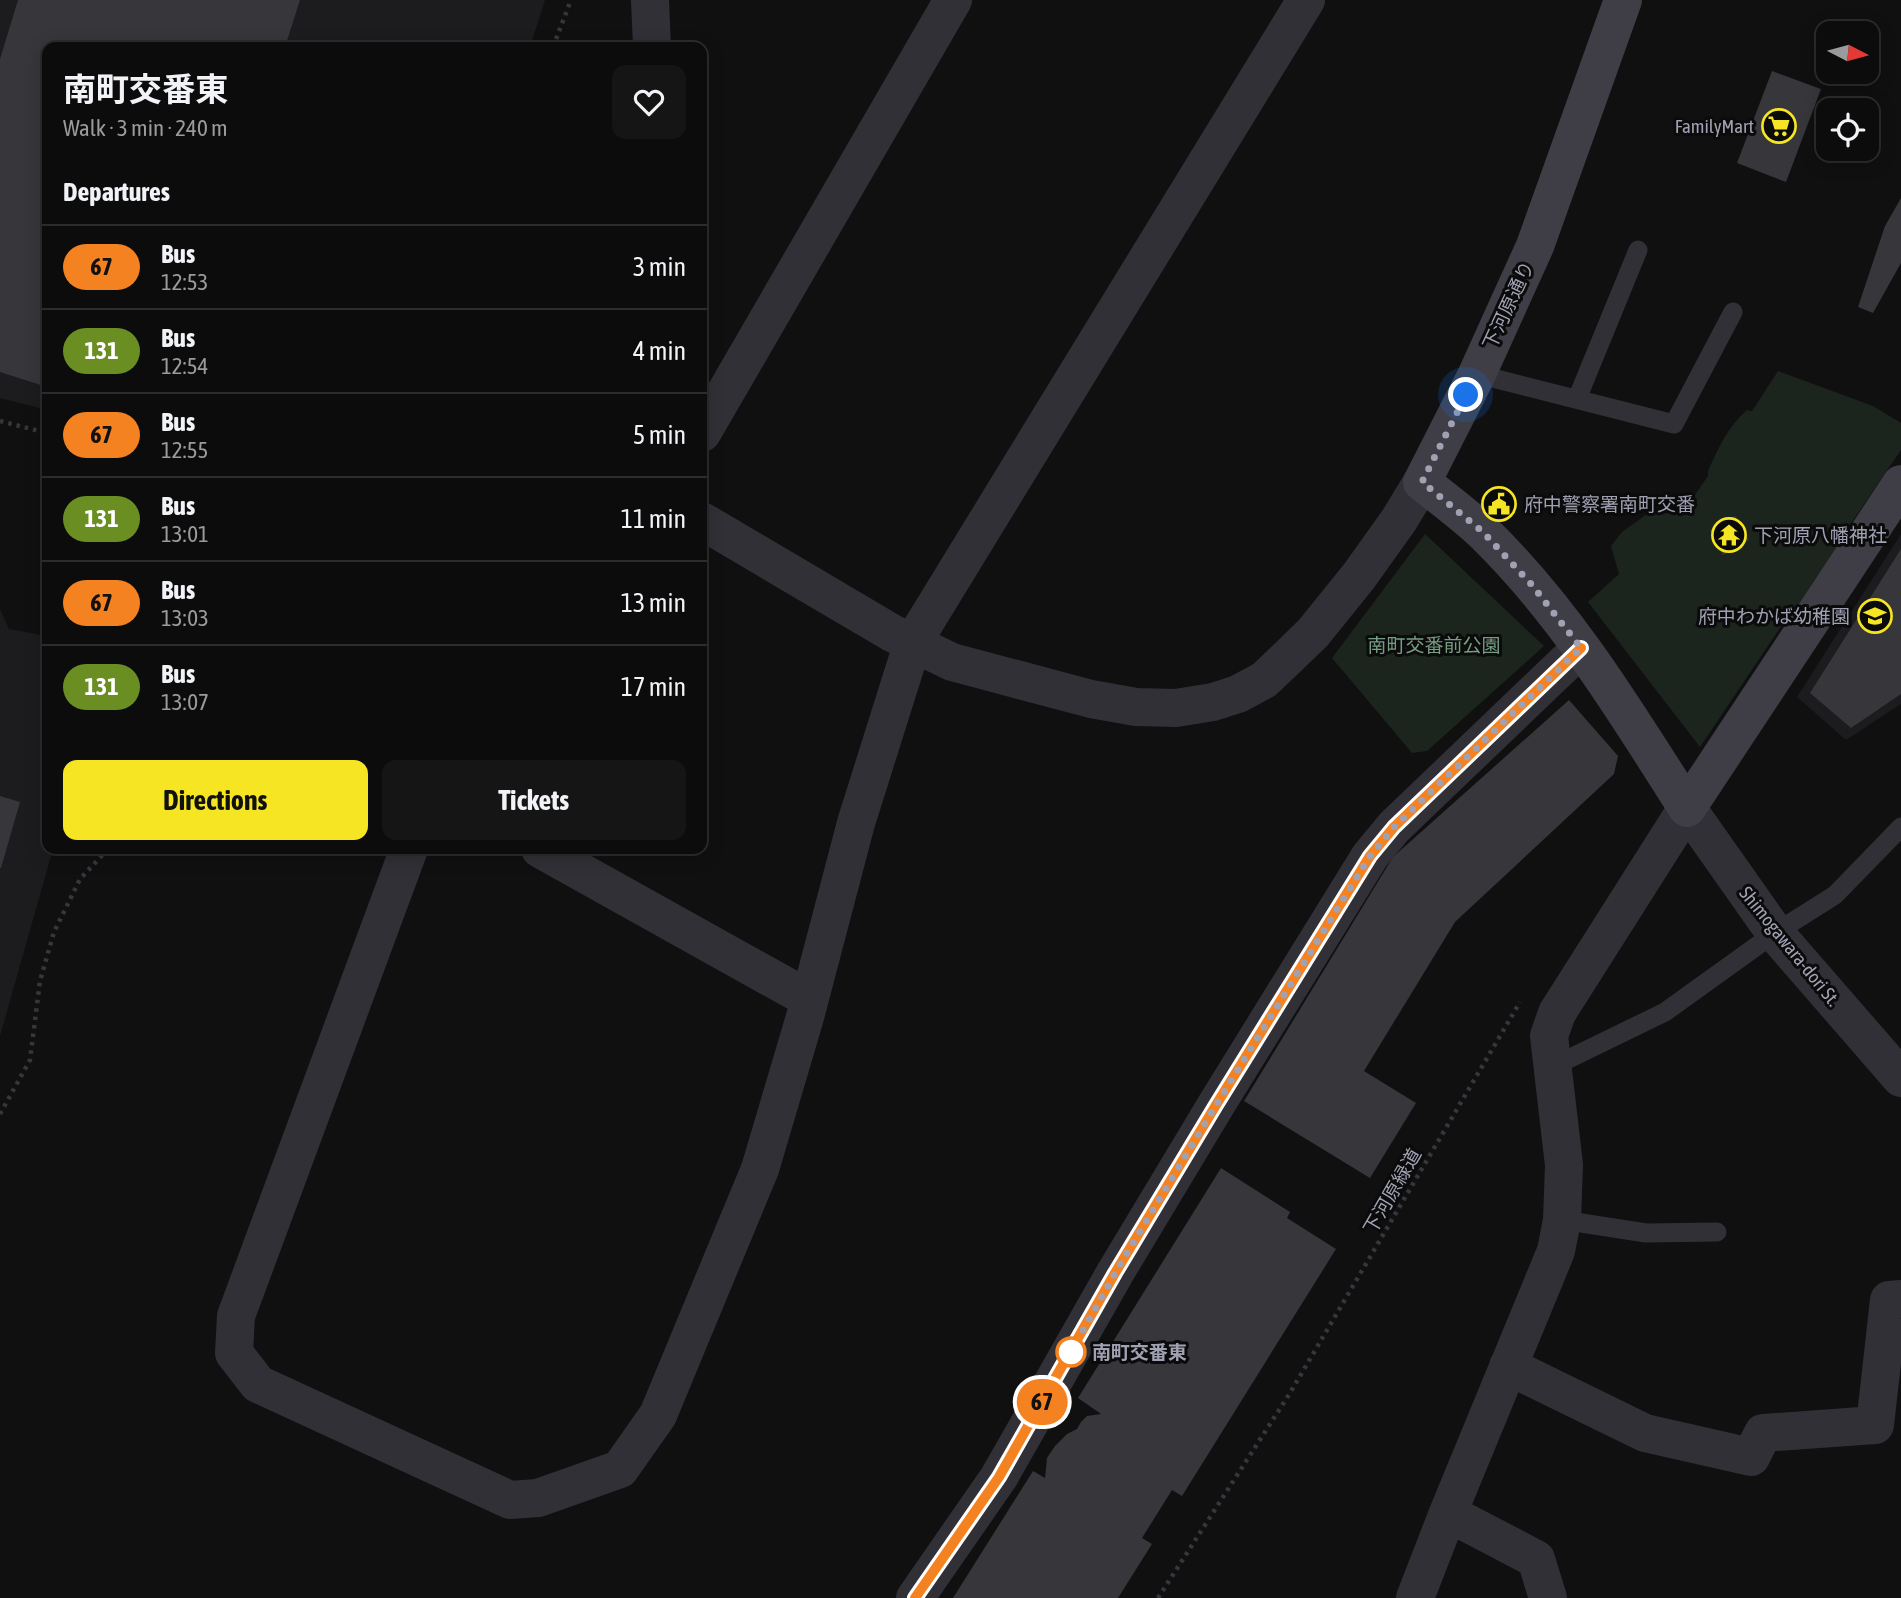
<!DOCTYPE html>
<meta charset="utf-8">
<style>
body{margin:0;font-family:"Asap Condensed","Noto Sans JP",sans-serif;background:#151516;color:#f1f3f6;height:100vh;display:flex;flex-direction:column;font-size:26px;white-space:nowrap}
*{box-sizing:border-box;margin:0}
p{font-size:23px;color:#9a9b9d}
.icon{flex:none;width:38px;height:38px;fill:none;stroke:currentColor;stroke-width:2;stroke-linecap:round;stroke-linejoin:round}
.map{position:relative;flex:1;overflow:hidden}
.panel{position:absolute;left:42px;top:42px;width:665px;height:812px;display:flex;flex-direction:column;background:#0c0c0d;border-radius:14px;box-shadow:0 4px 18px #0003,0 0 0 2px #2c2c2e}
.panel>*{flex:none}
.badge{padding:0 14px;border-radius:23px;font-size:24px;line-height:46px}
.needle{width:46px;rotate:96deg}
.buttons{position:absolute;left:1816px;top:21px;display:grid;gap:14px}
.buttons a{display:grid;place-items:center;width:63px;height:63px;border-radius:14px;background:#0c0c0d;box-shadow:0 4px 18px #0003,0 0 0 2px #2c2c2e;font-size:35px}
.you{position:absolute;width:35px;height:35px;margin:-18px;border:5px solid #fff;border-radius:50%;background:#1a73e8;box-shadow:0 0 0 10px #1a73e833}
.map>.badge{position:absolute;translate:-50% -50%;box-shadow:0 0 0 4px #fff}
h2{padding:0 21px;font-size:26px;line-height:63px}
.round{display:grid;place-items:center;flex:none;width:74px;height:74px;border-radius:14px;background:#151516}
.headline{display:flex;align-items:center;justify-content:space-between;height:119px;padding:0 21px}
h1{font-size:33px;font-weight:700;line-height:52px}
.button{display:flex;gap:14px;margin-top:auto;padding:14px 21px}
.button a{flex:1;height:80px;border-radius:14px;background:#f6e522;color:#111;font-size:28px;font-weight:700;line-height:80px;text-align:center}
.button a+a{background:#151516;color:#f1f3f6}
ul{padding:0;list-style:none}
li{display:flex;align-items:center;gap:21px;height:84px;padding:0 21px;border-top:2px solid #2c2c2e}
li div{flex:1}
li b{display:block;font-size:26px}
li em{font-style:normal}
li .badge{min-width:77px;font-weight:700;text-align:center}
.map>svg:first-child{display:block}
.built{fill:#1c1c1e}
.green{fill:#1c241e}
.building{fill:#36363b}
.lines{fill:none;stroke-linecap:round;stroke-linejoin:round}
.path{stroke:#36373d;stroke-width:4.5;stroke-dasharray:3.5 5;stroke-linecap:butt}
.lane{stroke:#313036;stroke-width:19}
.street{stroke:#313036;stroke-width:38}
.secondary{stroke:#3f3e46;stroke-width:38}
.line-casing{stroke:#fff;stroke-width:16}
.line{stroke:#f58220;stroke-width:10}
.walk{stroke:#a0a1b2;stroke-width:7;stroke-dasharray:0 12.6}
.stop-dot{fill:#fff;stroke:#f58220;stroke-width:3.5}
.labels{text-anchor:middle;stroke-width:6;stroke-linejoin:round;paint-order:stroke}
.poi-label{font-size:19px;fill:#a0a1b2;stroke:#0b0b0c;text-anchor:end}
.street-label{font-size:19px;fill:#a0a1b2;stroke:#0b0b0c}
.park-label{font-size:19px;fill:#769e83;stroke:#0b0b0c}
.stop-label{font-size:19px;font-weight:bold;fill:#a0a1b2;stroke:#0b0b0c;text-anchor:start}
</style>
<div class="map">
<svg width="1901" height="1598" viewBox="0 0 1901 1598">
<rect width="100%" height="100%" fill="#101011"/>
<path class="built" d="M0 0H545L530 47H47V410L0 398Z
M1901 534V704L1846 740 1797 697Z
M0 609 9 629 47 636V849H53L0 1036Z"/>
<path class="green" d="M1778 371 1873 406 1901 423V450L1839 541 1847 557 1791 618 1788 616 1700 747 1588 602 1619 574 1611 546 1622 532 1671 497 1686 502 1688 505 1708 476V471C1719 447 1727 428 1747 410L1752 411Z
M1425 534 1544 646 1427 751 1412 753 1332 658Z"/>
<path class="building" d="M18 0H300L285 47H47V387L0 372V59Z
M1772 71 1821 89 1786 182 1737 163Z
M1901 198V263L1873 313 1858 307 1885 226Z
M1735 516 1749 540 1723 555 1710 530Z
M1901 549V694L1851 728 1810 693Z
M1569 700 1618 756 1614 774 1455 922 1364 1071 1416 1103 1370 1178 1244 1101 1393 857Z
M0 796 20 802 1 868H0Z
M1221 1168 1290 1212 1287 1218 1336 1249 1182 1496 1172 1490 1142 1538 1152 1544 1118 1598H953L1033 1471 1045 1478 1047 1458 1055 1446 1067 1434 1077 1429 1081 1422 1087 1416 1101 1414 1078 1398Z"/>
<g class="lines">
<path class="path" d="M553 47 571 0
M0 421 47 433
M0 1114 30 1060 40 981 54 932 80 879 108 849
M1158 1598 1290 1393 1520 1002"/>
<path class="lane" d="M1477 374 1674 424 1733 312
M1577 399 1638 250
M1552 1067 1665 1012 1775 933 1835 895 1901 827
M1562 1220 1646 1233 1717 1232"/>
<path class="street" d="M650 0 652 47
M702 433 953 0
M702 521 892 633 952 662 1091 699 1136 707 1176 708 1213 702 1238 694 1264 680 1282 663 1313 633 1359 576 1399 520 1422 482
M409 849 236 1316 234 1353 258 1384 510 1500 538 1498 620 1469 658 1415 760 1169 805 1017 856 823 913 642 1306 0
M540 849 809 999
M1508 1366 1645 1433 1751 1457 1763 1433 1875 1425 1889 1300 1901 1299
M1448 1513 1536 1559 1548 1598
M915 1598 999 1477 1115 1273 1216 1105 1370 856 1394 827 1581 648
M1415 1598 1448 1513 1556 1251 1562 1220 1564 1165 1549 1036 1557 1013 1687 808 1775 933 1901 1078"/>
<path class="secondary" d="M1623 0 1535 246 1477 374 1422 482C1443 499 1465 515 1484 533 1566 613 1626 712 1687 808L1901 484"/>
</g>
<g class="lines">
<g class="line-casing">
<path id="line" d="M915 1598 999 1477 1115 1273 1216 1105 1370 856 1394 827 1581 648"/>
</g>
<use href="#line" class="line"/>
<path class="walk" d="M1071 1352 1115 1273 1216 1105 1370 856 1394 827 1581 648 1532 585 1483 532 1422 482 1466 395"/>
</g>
<defs>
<g id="supermarket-ring" transform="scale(1.75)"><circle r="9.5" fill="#0b0b0c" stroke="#f6e522" stroke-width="1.5"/><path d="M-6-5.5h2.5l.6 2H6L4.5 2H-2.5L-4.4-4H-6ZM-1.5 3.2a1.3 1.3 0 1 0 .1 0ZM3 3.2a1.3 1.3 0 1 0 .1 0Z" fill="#f6e522"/></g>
<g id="civic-ring" transform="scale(1.75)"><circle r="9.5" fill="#0b0b0c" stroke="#f6e522" stroke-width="1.5"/><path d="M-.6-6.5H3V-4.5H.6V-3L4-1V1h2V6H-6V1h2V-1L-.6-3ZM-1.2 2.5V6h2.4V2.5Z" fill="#f6e522"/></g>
<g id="temple-ring" transform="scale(1.75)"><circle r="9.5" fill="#0b0b0c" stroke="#f6e522" stroke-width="1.5"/><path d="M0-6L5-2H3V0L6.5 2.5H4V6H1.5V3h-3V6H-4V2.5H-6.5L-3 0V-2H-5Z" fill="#f6e522"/></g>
<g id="school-ring" transform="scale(1.75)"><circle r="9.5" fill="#0b0b0c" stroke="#f6e522" stroke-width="1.5"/><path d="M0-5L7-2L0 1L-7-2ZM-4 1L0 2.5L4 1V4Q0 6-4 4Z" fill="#f6e522"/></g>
</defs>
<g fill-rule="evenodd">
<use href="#supermarket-ring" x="1779" y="126"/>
<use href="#civic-ring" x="1499" y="504"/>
<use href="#temple-ring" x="1729" y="535"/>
<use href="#school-ring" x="1875" y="616"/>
</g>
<circle class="stop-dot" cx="1071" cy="1352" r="14"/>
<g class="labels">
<g class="poi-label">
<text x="1754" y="133">FamilyMart</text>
<text x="1524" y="511" text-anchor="start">府中警察署南町交番</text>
<text x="1754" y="542" text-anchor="start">下河原八幡神社</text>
<text x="1850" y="623">府中わかば幼稚園</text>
</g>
<g class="street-label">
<text transform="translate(1508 305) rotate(-65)" y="7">下河原通り</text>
<text transform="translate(1790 946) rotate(51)" y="7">Shimogawara-dori St.</text>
<text transform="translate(1392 1191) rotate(-60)" y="7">下河原緑道</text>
</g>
<g class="park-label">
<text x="1434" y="652">南町交番前公園</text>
</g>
<g class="stop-label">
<text x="1092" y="1359">南町交番東</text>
</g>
</g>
</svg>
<div class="buttons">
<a><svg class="needle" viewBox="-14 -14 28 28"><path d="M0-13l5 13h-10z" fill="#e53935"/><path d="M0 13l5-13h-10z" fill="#9a9b9d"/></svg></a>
<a><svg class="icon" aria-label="locate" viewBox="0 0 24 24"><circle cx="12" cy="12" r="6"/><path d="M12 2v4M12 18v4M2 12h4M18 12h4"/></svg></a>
</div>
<div class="you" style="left:1466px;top:395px"></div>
<b class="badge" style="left:1042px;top:1402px;background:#f58220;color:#111">67</b>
<section class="panel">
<div class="headline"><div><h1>南町交番東</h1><p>Walk · 3 min · 240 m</p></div><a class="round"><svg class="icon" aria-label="heart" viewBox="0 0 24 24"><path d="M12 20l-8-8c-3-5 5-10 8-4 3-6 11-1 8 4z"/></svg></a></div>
<h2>Departures</h2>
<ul>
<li><span class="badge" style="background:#f58220;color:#111">67</span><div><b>Bus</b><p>12:53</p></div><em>3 min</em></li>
<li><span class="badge" style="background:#6b8e23;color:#fff">131</span><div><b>Bus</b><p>12:54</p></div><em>4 min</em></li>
<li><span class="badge" style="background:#f58220;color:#111">67</span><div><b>Bus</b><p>12:55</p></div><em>5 min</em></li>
<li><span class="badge" style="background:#6b8e23;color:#fff">131</span><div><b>Bus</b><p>13:01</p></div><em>11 min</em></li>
<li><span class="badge" style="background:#f58220;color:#111">67</span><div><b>Bus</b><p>13:03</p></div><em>13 min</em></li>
<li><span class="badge" style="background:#6b8e23;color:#fff">131</span><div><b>Bus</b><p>13:07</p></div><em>17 min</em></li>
</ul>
<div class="button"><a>Directions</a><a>Tickets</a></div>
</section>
</div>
